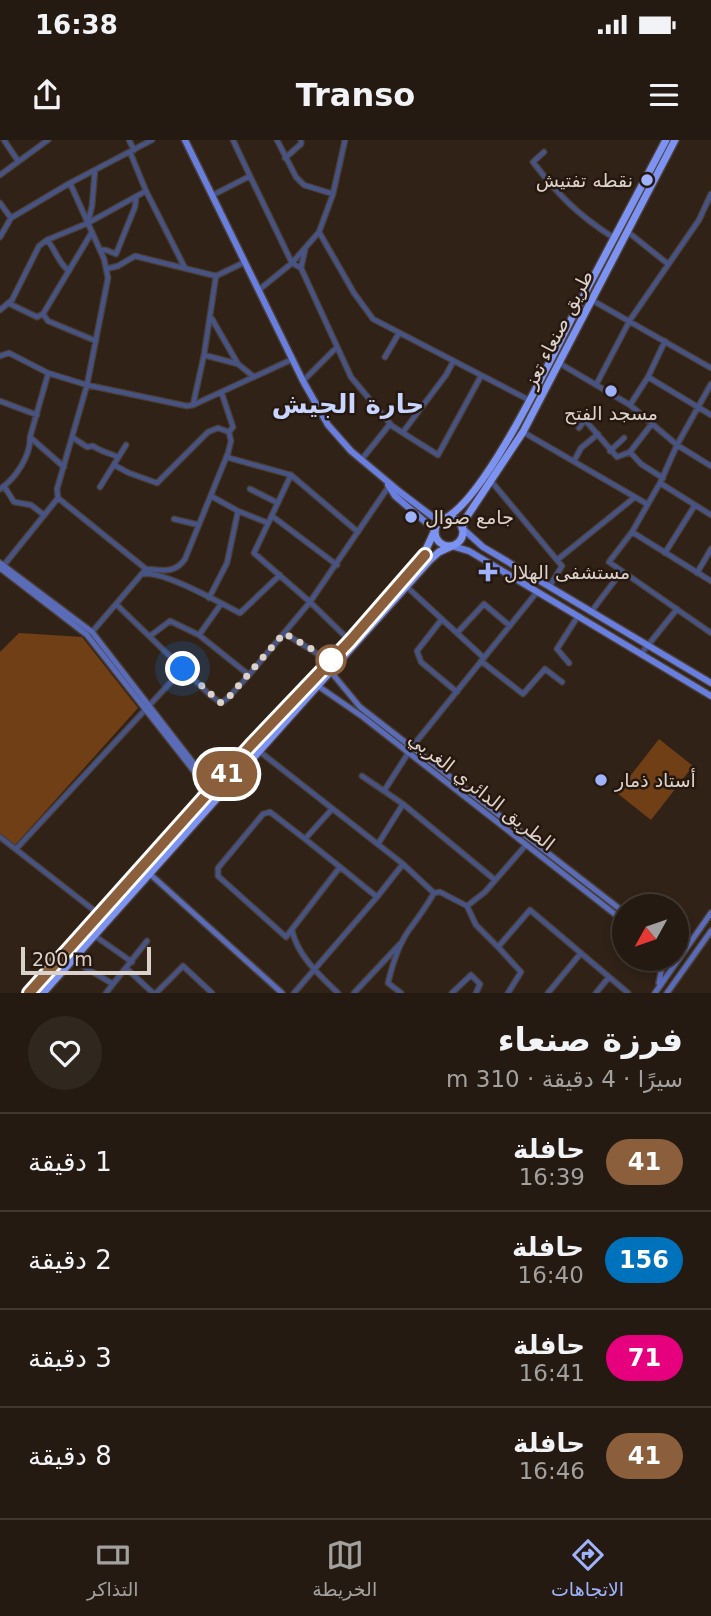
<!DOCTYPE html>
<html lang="ar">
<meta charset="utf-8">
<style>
body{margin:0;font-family:"DejaVu Sans",Vazirmatn,sans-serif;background:#30271f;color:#f1f3f6;direction:rtl;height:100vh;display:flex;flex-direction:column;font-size:26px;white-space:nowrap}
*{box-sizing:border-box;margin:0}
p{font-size:23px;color:#a3a19f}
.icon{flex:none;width:38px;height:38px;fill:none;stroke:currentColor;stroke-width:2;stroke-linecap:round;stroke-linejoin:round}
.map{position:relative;height:853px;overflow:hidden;direction:ltr}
.details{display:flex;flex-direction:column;background:#241a11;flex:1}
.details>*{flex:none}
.badge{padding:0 14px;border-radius:23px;font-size:24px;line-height:46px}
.needle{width:46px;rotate:230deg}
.buttons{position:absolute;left:612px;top:754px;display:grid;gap:14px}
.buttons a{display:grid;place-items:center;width:77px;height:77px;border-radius:50%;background:#241a11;box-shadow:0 4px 10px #0003,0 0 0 2px #413831;font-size:35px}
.scale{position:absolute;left:21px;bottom:18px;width:130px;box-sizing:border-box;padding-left:7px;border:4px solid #dbd2cb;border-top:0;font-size:19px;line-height:24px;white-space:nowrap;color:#dbd2cb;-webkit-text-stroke:5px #26180e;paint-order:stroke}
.you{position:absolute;width:35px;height:35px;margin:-18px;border:5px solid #fff;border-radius:50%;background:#1a73e8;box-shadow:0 0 0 10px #1a73e833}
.map>.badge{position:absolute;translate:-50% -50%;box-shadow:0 0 0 4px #fff}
.round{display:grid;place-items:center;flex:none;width:74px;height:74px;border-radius:37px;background:#30271f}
.overview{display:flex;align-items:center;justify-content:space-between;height:119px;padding:0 28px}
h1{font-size:33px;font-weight:700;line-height:52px}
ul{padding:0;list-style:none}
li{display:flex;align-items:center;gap:21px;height:98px;padding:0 28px;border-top:2px solid #413831}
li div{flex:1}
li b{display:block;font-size:26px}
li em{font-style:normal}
li .badge{min-width:77px;font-weight:700;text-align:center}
.status{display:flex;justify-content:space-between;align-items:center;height:49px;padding:0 35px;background:#241a11;direction:ltr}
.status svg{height:19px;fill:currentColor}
header{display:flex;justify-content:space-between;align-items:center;height:91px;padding:0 28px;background:#241a11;font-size:32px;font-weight:700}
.menu{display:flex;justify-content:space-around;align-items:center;height:98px;border-top:2px solid #413831;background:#241a11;font-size:19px;color:#a3a19f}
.menu a{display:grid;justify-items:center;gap:4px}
.menu .active{color:#9fb3fd}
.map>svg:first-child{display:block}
.green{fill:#703f16}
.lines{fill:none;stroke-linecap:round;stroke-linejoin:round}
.street-casing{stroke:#4b3e34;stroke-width:7}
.secondary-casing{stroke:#4b3e34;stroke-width:8}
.primary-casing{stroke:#4b3e34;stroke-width:9}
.highway-casing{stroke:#4b3e34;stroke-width:10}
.street{stroke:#475382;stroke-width:4.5}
.secondary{stroke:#5a6cb7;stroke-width:5}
.primary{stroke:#697fe0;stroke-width:6}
.highway{stroke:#7d93f1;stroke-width:7}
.line-casing{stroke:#fff;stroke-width:16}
.line{stroke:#8b5e3c;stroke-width:10}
.walk{stroke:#dbd2cb;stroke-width:7;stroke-dasharray:0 12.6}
.poi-dot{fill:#9fb3fd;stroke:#26180e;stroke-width:2.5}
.stop-dot{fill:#fff;stroke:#8b5e3c;stroke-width:3.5}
.labels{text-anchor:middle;stroke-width:5;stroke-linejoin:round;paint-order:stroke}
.poi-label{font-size:19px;fill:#dbd2cb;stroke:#26180e;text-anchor:start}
.street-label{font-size:19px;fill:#dbd2cb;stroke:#26180e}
.district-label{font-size:26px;font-weight:bold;fill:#c8d5ff;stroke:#26180e}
</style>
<div class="status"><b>16:38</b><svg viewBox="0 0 49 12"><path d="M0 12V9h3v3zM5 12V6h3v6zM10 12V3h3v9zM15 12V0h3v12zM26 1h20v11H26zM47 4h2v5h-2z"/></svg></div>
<header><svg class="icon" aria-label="menu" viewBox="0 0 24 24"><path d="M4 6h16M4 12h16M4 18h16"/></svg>Transo<svg class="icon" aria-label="share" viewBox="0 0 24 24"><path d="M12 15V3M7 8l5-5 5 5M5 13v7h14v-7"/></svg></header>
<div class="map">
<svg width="711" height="853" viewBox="0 0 711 853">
<rect width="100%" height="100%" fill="#302217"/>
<path class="green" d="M19 493 82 497 138 568 15 705 0 694V512Z
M659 599 693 626 651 680 617 653Z"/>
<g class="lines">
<g class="street-casing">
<path id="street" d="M4 0 18 21
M129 0 134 10
M152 0 70 43 104 119 108 138 87 245 187 266 193 265 293 219
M277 0 296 37 304 45 333 54
M345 0 333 54 319 92 354 153 373 179 529 260
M130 12 146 51
M544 12 533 22C559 56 578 75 614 98
M285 18 301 4V0
M0 35 48 0
M250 36 292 123 301 128
M213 55 250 36 233 0
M0 63 11 78
M88 82 92 66 95 30
M628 92 668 124
M0 97 11 78 70 43
M47 100C56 110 58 123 69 131
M100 110H106L116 114 135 67 136 59
M305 110 301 128 351 237 392 286 438 315 481 236
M106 129 118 126 135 116 216 136 245 122
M260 149 292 123 319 92
M590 159 711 228
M8 163 37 177 43 174
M0 170 12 160 39 106 47 100 88 83 146 51 185 128
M43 174 92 92
M43 174 48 181 96 201
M212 179 238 224
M204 215 216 136
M0 216 9 213 48 233 87 245 57 349 58 358
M385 217 399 193
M559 223 630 265 677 305 711 326
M648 237 711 275
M303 241 337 207
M711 244 677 305 660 343 632 392 609 422 711 493
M596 245 630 180 699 80 711 54
M222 254 233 287 229 292
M0 261 37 275
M193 265 204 215 238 224 254 237
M630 265 648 237 665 201
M579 288 585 280 617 317 630 312 651 285
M403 292 446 235 453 222
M523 292 647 364
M72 297 87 307 93 306C102 312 109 313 118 317
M31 298 64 327
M610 311 624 298
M630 312 641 324 663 338
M226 317 291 335
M362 319 390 284
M574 321 581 308 598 294
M114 325 129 333 157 343 208 292 218 288 229 292 231 301 228 313 185 419C175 434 162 430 146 429
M491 341 562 426 549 447
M660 343 711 375
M4 346 14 362 31 365 44 375
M100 347 126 305
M0 349C15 339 31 316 30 297L48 234
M250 349 278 363
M238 371 268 383
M272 376 337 425
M174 379 199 385
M632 392 711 441
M665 413 695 365
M557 420 635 357
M4 425 58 358 146 429 92 492
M697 433 711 409
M144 434C162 430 220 463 240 473L280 435
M407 447 484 518
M209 458 227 423 238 371 211 356
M116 464 210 555 221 563 228 558 249 535 310 462 254 413 291 335 358 392
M591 472 622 431
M442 479 417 511 421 522 457 552
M284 493 329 521
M457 493 484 464 510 486
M199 495 221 464
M150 496 170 481 199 495 249 535
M349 500 310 462 389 346
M641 514 677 469
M481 521 523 554 545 529 562 542
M569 523 557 509 578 476
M259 611 403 724 434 753 440 752 467 766 485 752 525 706
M362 636 384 651
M403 664 384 651 412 607 537 452
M0 697 100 775
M305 699 340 727 286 797 218 736V728L263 674 270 672 305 699 332 669
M378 704 403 664 495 740
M16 709 183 529
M340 727 377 757 403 724
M467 766 476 785 498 807 530 770 628 853
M292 790C297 815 320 836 338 853
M95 796 132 822
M498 807 521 832 508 853
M74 821 113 844
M127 829 153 853
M106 853 147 801
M156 853 183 826 212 853
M294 853 377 757
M354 853 400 804
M401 853 388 843C392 826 399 804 409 790 418 778 426 767 434 753
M452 853 471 835 480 844 476 853
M548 853 581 813
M596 853 609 837"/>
</g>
<g class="secondary-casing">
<path id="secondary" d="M0 423 92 492 198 629C210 637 218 634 230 630
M0 428 87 495 201 640 202 650 195 667
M331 532 360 567 625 773
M318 546 363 577 625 782
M150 734 282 853
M659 843 661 832 660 819
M655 853 711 773
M667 853 711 791"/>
</g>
<g class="primary-casing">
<path id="primary" d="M185 0 303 241 328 285 351 311 400 352 433 377 444 379
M388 345 395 356 435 390
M462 388 483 407 711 543
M452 406 469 411 711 556"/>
</g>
<g class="highway-casing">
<path id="highway" d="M435 392a14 14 0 1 1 28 0a14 14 0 1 1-28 0Z
M444 379C486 359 552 216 576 170 606 113 636 57 666 0
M462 388 466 378 523 292 675 0
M29 853 422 418 435 390
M43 853 430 420 439 412 452 406"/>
</g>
<use href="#street" class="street"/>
<use href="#secondary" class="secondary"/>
<use href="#primary" class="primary"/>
<use href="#highway" class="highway"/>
</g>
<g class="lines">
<g class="line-casing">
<path id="line" d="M29 853 251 605 350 501 425 415"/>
</g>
<use href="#line" class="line"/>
<path class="walk" d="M183 529 221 563 228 558 284 493 331 520"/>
</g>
<g class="poi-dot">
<circle cx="647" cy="40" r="7"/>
<circle cx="611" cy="251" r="7"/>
<circle cx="411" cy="377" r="7"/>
<path d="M484.5 421.5h7v7h7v7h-7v7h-7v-7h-7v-7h7z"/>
<circle cx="601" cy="640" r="7"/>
</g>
<circle class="stop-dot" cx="331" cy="520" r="14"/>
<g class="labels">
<g class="poi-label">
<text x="633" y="47" text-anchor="end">نقطه تفتيش</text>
<text x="611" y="280" text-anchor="middle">مسجد الفتح</text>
<text x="425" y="384">جامع صوال</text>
<text x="504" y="439">مستشفى الهلال</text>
<text x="615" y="647">أستاد ذمار</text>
</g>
<g class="street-label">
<text transform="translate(558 189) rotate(-63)" y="7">طريق صنعاء تعز</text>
<text transform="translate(482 651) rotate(38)" y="7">الطريق الدائري الغربي</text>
</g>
<g class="district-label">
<text x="348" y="273">حارة الجيش</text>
</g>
</g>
</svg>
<div class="buttons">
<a><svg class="needle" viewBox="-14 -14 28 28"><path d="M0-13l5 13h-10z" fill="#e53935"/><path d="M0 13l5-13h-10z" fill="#a3a19f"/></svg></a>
</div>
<div class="scale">200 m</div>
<div class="you" style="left:183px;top:529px"></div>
<b class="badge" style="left:227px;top:634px;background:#8b5e3c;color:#fff">41</b>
</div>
<section class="details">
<div class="overview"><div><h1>فرزة صنعاء</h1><p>سيرًا · 4 دقيقة · 310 m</p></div><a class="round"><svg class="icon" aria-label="heart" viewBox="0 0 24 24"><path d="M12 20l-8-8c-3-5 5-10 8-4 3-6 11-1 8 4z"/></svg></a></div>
<ul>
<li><span class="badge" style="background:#8b5e3c;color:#fff">41</span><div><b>حافلة</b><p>16:39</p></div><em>1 دقيقة</em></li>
<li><span class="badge" style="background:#0072bc;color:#fff">156</span><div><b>حافلة</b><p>16:40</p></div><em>2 دقيقة</em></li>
<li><span class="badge" style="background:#e6007e;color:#fff">71</span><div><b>حافلة</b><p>16:41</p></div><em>3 دقيقة</em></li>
<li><span class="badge" style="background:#8b5e3c;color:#fff">41</span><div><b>حافلة</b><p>16:46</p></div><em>8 دقيقة</em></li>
</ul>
</section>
<nav class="menu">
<a class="active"><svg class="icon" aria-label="directions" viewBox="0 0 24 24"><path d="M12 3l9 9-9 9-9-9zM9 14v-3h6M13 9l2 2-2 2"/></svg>الاتجاهات</a>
<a><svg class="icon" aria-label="map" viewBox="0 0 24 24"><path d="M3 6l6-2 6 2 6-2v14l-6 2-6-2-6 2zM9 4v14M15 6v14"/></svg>الخريطة</a>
<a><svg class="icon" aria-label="tickets" viewBox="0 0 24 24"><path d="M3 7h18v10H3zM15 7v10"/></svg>التذاكر</a>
</nav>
